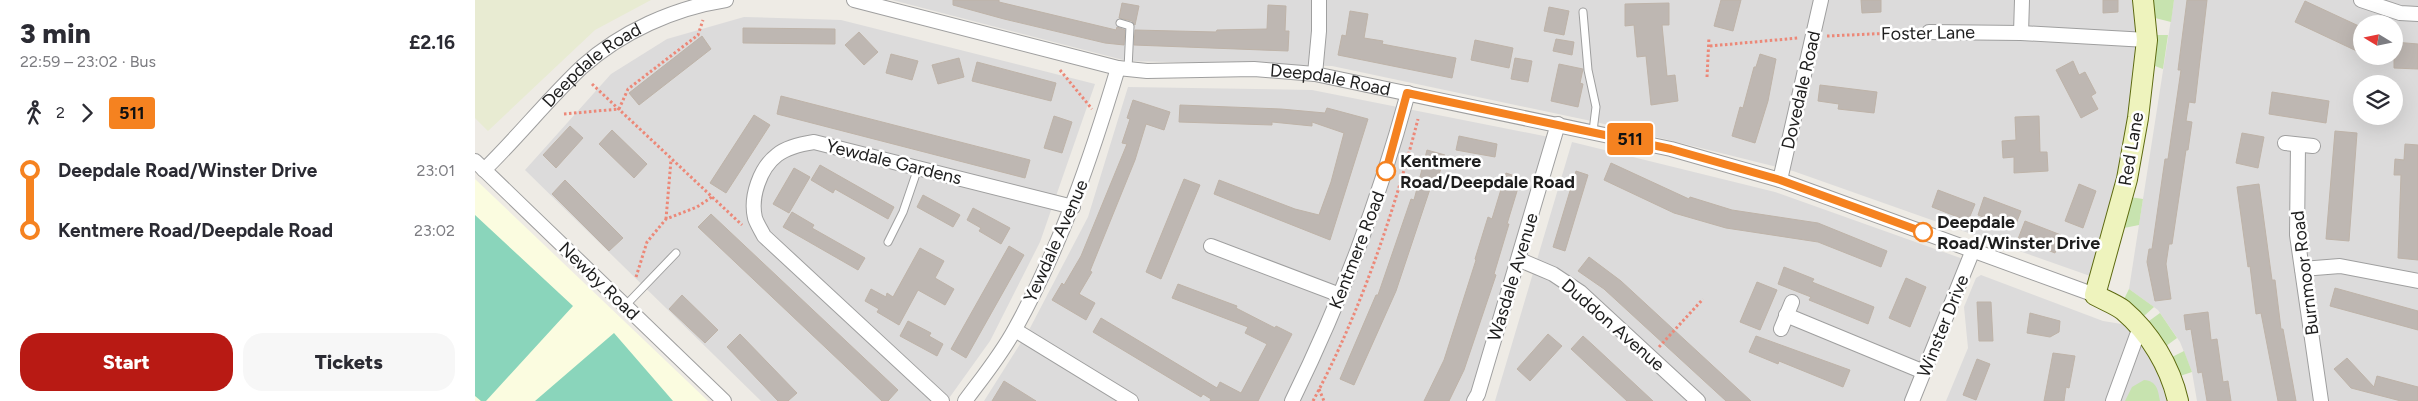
<!DOCTYPE html>
<meta charset="utf-8">
<style>
body{margin:0;font-family:Figtree,sans-serif;background:#f7f7f7;color:#2b2b33;height:100vh;display:flex;flex-direction:column;font-size:19px;white-space:nowrap}
*{box-sizing:border-box;margin:0}
p{font-size:16px;color:#7c7c81}
.icon{flex:none;width:28px;height:28px;fill:none;stroke:currentColor;stroke-width:2;stroke-linecap:round;stroke-linejoin:round}
.map{position:relative;flex:1;overflow:hidden}
.panel{display:flex;flex-direction:column;background:#fff;width:475px}
.panel>*{flex:none}
.badge{padding:0 10px;border-radius:4px;font-size:18px;line-height:32px}
.needle{width:32px;rotate:280deg}
.controls{position:absolute;left:1878px;top:15px;display:grid;gap:10px}
.controls a{display:grid;place-items:center;width:50px;height:50px;border-radius:50%;background:#fff;box-shadow:0 5px 20px #0002;font-size:25px}
.map>.badge{position:absolute;translate:-50% -50%;box-shadow:0 0 0 2px #fff}
.legs{display:flex;align-items:center;gap:8px;height:55px;padding:0 20px;font-size:16px}
.legs p{margin-inline-start:auto}
.summary{display:flex;align-items:center;justify-content:space-between;height:85px;padding:0 20px}
h1{font-size:28px;font-weight:800;line-height:38px}
.button{display:flex;gap:10px;margin-top:auto;padding:10px 20px}
.button a{flex:1;height:58px;border-radius:20px;background:#b81a14;color:#fff;font-size:20px;font-weight:800;line-height:58px;text-align:center}
.button a+a{background:#f7f7f7;color:#2b2b33}
ul{padding:0 20px;list-style:none}
li{display:flex;align-items:center;gap:18px;height:60px;font-size:19px}
li i{display:grid;place-items:center;width:8px;height:100%;margin:0 6px;background:currentColor}
li i::after{content:'';width:12px;height:12px;margin:-6px;border:4px solid;border-radius:50%;background:#fff}
li p{margin-inline-start:auto}
li:first-child i{background:linear-gradient(#0000 50%,currentColor 0)}
li:last-child i{background:linear-gradient(currentColor 50%,#0000 0)}
main{display:flex;flex:1;min-height:0}
.map>svg:first-child{display:block}
.residential{fill:#dcdbdb;fill-rule:evenodd}
.education{fill:#fbfce0}
.farmland{fill:#e8ebd2}
.grass{fill:#c7e3af}
.pitch{fill:#8ad5bb}
.building{fill:#beb7b2;stroke:#beb3a8}
.lines{fill:none;stroke-linecap:round;stroke-linejoin:round}
.lane-casing{stroke:#9f9f9f;stroke-width:9}
.street-casing{stroke:#9f9f9f;stroke-width:16}
.secondary-casing{stroke:#5d6a10;stroke-width:22}
.path{stroke:#ec8878;stroke-width:3;stroke-dasharray:2.5 2.5;stroke-linecap:butt}
.lane{stroke:#fff;stroke-width:7}
.street{stroke:#fff;stroke-width:14}
.secondary{stroke:#eef3bd;stroke-width:20}
.line-1-casing{stroke:#fff;stroke-width:11}
.line-1{stroke:#f58220;stroke-width:8}
.stop-1-dot{fill:#fff;stroke:#f58220;stroke-width:2.5}
.labels{text-anchor:middle;stroke-width:5;stroke-linejoin:round;paint-order:stroke}
.street-label{font-size:18px;fill:#1e1e1e;stroke:#fff}
.stop-label{font-size:18px;font-weight:bold;fill:#1e1e1e;stroke:#fff;text-anchor:start}
</style>
<main>
<section class="panel">
<div class="summary"><div><h1>3 min</h1><p>22:59 – 23:02 · Bus</p></div><b>£2.16</b></div>
<div class="legs"><svg class="icon" aria-label="walk" viewBox="0 0 24 24"><circle cx="13" cy="4" r="2"/><path d="M13 8l-2 6 4 7M11 14l-3 7M7 12l3-4h3l4 4"/></svg>2<svg class="icon" aria-label="forward" viewBox="0 0 24 24"><path d="M9 5l7 7-7 7"/></svg><b class="badge" style="background:#f58220;color:#111">511</b></div>
<ul>
<li><i style="color:#f58220"></i><b>Deepdale Road/Winster Drive</b><p>23:01</p></li>
<li><i style="color:#f58220"></i><b>Kentmere Road/Deepdale Road</b><p>23:02</p></li>
</ul>
<div class="button"><a>Start</a><a>Tickets</a></div>
</section>
<div class="map">
<svg width="1943" height="401" viewBox="0 0 1943 401">
<rect width="100%" height="100%" fill="#eeebe5"/>
<path class="residential" d="M417 0H1666L1659 121 1618 277 1318 171 1121 122 857 66 652 61Z
M1699 0H1943V401H1722L1717 372 1705 342 1683 310 1654 289ZM1886 24H1919V56H1886ZM1886 84H1919V116H1886Z
M269 17 366 20 620 84 565 242 515 341 472 401H286L50 170 136 74 192 39Z
M653 87 837 90 1074 137 995 401H509L554 330 613 217Z
M1097 142 1300 192 1491 260 1433 401H1020Z
M1506 275 1628 321 1665 327 1703 401H1471L1493 348 1489 307 1501 278Z"/>
<path class="education" d="M0 179 233 401H0Z"/>
<path class="farmland" d="M0 0H176L120 30 13 131 0 118Z"/>
<path class="grass" d="M1675 0H1699L1696 22 1676 17Z
M1677 35H1693L1688 69 1680 66 1681 54 1678 53Z
M1655 197 1668 199 1664 225 1649 228Z
M1654 289 1679 307 1669 316 1649 299Z
M1685 313 1702 338 1691 346 1674 321Z
M1709 351 1717 372 1705 376 1697 357Z
M1669 380C1682 381 1683 390 1685 401H1650L1657 387Z"/>
<path class="pitch" d="M0 215 98 306 11 401H6L0 396Z
M139 333 198 401H60Z"/>
<path class="building" d="M478 0H524V2L641 30 642 27 650 30 649 45 630 43 529 19 478 5Z
M1246 0H1266L1258 31 1239 26Z
M1386 0H1406V12L1387 13Z
M1628 0H1643V12L1628 13Z
M1712 0H1732L1720 103 1714 102 1711 121 1717 122 1713 150H1711L1697 244H1694L1691 264 1696 299 1680 301 1672 262 1674 249H1677L1690 159H1693L1706 70H1703Z
M1830 1 1886 27V53L1820 22Z
M647 3 664 6 660 25 657 21 644 18Z
M1194 3V25H1187L1192 76 1200 75 1203 101 1176 105 1171 56 1162 57 1159 25 1150 26V4Z
M793 5 811 6 810 31H814L813 51 659 45 660 30 741 32 742 30 792 29Z
M1074 7 1094 11 1089 35 1069 31Z
M875 11 893 14 889 38 908 41 907 44 981 58 977 78 863 55 867 35 871 36Z
M268 28 360 29V44L268 43Z
M384 32 403 52 389 65 370 45Z
M227 36 236 49 164 105 154 93Z
M1081 39 1099 42 1097 55 1078 51Z
M1000 40 1038 48 1034 68 996 60Z
M1919 42 1943 44V69L1919 68Z
M416 54 443 61 437 80 411 73Z
M1285 54 1301 59 1293 101 1280 143 1257 136 1265 107 1268 108 1279 67H1281Z
M484 58 489 77 463 84 457 65Z
M1040 58 1057 61 1053 82 1036 79Z
M1598 61 1604 75 1610 72 1621 93 1616 96 1623 109 1606 118 1581 70Z
M502 62 581 83 576 101 497 81Z
M1084 64 1108 69 1105 83 1108 84 1103 107 1076 101Z
M1345 85 1402 92 1399 113 1363 109 1364 104 1343 101Z
M1797 92 1854 101 1851 123 1794 114Z
M306 96 555 160 550 178 302 114Z
M658 100 695 112 689 130 671 124 660 160 615 271 617 272 604 294 620 303 611 320 577 300 587 283 589 285 606 256 652 144 647 143 655 119 652 118Z
M705 105 806 109 850 113 852 108 893 119 855 240 739 194 744 180 820 209 844 215 856 182 869 133 837 122V126L797 122V125L704 122Z
M279 115 295 125 251 193 235 183Z
M579 116 597 122 587 153 569 148Z
M1564 116 1565 152H1572L1573 171 1539 173V157L1528 158 1527 141 1541 140 1540 117Z
M95 126 108 138 81 168 68 155Z
M137 130 172 164 159 178 124 144Z
M1860 131 1882 133 1874 241 1851 239Z
M1767 133 1789 137 1783 168 1761 163Z
M984 136 1022 144 1020 157 981 150Z
M1930 144 1943 145V260L1923 258 1926 175H1919L1920 159 1929 160Z
M952 150 970 155 963 178 959 177 921 291 879 385 865 379 901 295H903L936 199 939 200Z
M1136 163 1214 199 1215 197 1257 210 1343 223 1412 251 1406 267 1343 242 1251 228 1199 213 1129 180Z
M345 165 419 207 413 219 360 189 358 193 336 180Z
M319 168 335 177 314 213 298 204Z
M1101 171 1113 175 1090 251 1078 247Z
M1031 173 1046 178 1032 224H1034L1019 274 1021 275 989 370 974 401H949L969 360 1001 260 1000 259 1013 217 1017 219Z
M709 179 725 185 686 279 671 272Z
M90 180 148 238 134 251 77 194Z
M1604 184 1621 191 1608 228 1590 221Z
M1784 184 1797 280H1800L1806 329H1808L1821 401H1803L1786 313 1781 314 1775 266 1773 267 1762 187Z
M1463 190 1500 204 1493 221 1457 207Z
M448 195 485 215 478 227 442 207Z
M1509 197 1546 211 1539 229 1503 215Z
M498 208 535 228 526 244 504 231 506 228 492 220Z
M317 212 339 225 337 228 390 258 383 270 308 227Z
M236 214 423 390 413 401H407L223 227Z
M1550 221 1586 235 1580 253 1543 239Z
M534 246 549 255 491 358 476 349Z
M445 248 469 261 460 278 479 289 470 305 443 290 424 325 402 312 404 309 390 301 396 289 411 297 412 293 418 297Z
M1114 257 1146 281 1276 401H1251L1129 289 1103 271Z
M1309 267 1339 279 1337 282 1399 307 1393 324 1334 300 1336 297 1303 284Z
M1431 278 1451 287 1435 327 1414 318Z
M1282 282 1302 290 1285 330 1265 322Z
M703 284 762 306 761 308 800 328 801 326 817 334 783 401H735L736 399 728 394 726 397 618 332 626 318 742 388 745 382 766 393 792 344 770 333 773 327 697 298Z
M1860 288 1943 311V330L1855 306Z
M207 295 243 330 230 343 194 309Z
M1502 302H1516L1518 341H1504Z
M1733 312 1736 340 1742 339 1748 382 1753 381 1756 401H1732L1727 372 1723 373 1716 329 1711 330 1709 315Z
M1555 313 1585 321 1584 332 1575 337 1552 333Z
M433 321 456 333 454 336 468 344 462 356 425 336Z
M265 334 322 393 313 401H303L252 347Z
M1073 334 1087 346 1055 381 1042 369Z
M1108 336 1119 346 1178 401H1152L1096 349Z
M1281 336 1375 370 1368 387 1304 361 1303 364 1274 352Z
M1578 353 1600 356 1594 388 1591 387 1589 401H1569Z
M1872 358 1899 387 1902 376 1943 387V401H1926L1876 388 1859 369Z
M1502 359 1515 364 1501 400 1488 395Z
M529 381 561 401H517Z"/>
<g class="lines">
<g class="lane-casing">
<path id="lane" d="M1108 12 1113 70 1121 107 1118 131
M645 23 655 26 653 69
M413 242 428 212 443 168
M150 306 201 253"/>
</g>
<g class="street-casing">
<g id="street">
<path id="s1" d="M379 0 643 68 672 71 779 69 840 74 1196 149 1305 180 1620 295"/>
<path d="M1886 0 1925 13 1943 14"/>
<path d="M1454 32 1546 33 1672 40"/>
<path d="M1546 33 1547 0"/>
<path d="M840 74 844 31V0"/>
<path d="M1810 143 1838 146"/>
<path d="M1823 145 1822 235 1846 401"/>
<path d="M0 161 249 401"/>
<path id="s2" d="M9 170C43 137 73 99 107 67 146 32 199 8 251 0"/>
<path d="M1305 180 1346 0"/>
<path d="M736 246 865 295"/>
<path d="M1045 260 1078 274 1105 292 1223 401"/>
<path d="M1827 269 1865 266 1943 281"/>
<path d="M1311 315 1449 372"/>
<path d="M1306 329 1317 302"/>
<path d="M540 330 656 401"/>
<path d="M467 401 289 236C286 230 282 224 280 218 275 197 285 168 302 155 312 147 326 144 339 142L598 207"/>
<path d="M490 401C507 378 526 355 540 329 586 246 616 158 643 68"/>
<path d="M817 401C867 299 903 203 933 93"/>
<path d="M999 401 1003 394 1083 124"/>
<path d="M1437 401 1498 250"/>
<path d="M1638 401 1665 327"/>
</g>
</g>
<g class="secondary-casing">
<path id="secondary" d="M1668 0 1672 40 1663 118 1652 179 1620 295C1629 300 1640 304 1648 310 1675 333 1695 366 1703 401"/>
</g>
<path class="path" d="M1352 36 1441 32
M1235 46 1323 38
M585 70 617 109
M1232 77 1234 37
M117 84 267 225
M89 114 144 109 153 89 223 35 228 20
M191 219 196 160
M161 277 172 242 191 219 222 207 237 197
M1184 347 1228 299
M844 389 849 401
M838 401C885 313 918 216 943 119"/>
<use href="#lane" class="lane"/>
<use href="#street" class="street"/>
<use href="#secondary" class="secondary"/>
</g>
<g class="lines">
<g class="line-1-casing">
<path id="line-1" d="M911 171 932 93 1196 149 1305 180 1448 232"/>
</g>
<use href="#line-1" class="line-1"/>
</g>
<g class="stop-1-dot">
<circle cx="911" cy="171" r="9"/>
<circle cx="1448" cy="232" r="9"/>
</g>
<g class="labels">
<g class="street-label">
<text transform="translate(1453 33) rotate(-1)" y="6">Foster Lane</text>
<text dy="6" stroke="none"><textPath href="#s2" startOffset="151">Deepdale Road</textPath></text>
<text dy="6" stroke="none"><textPath href="#s1" startOffset="486">Deepdale Road</textPath></text>
<text transform="translate(1326 90) rotate(-77)" y="6">Dovedale Road</text>
<text transform="translate(1656 149) rotate(-80)" y="6">Red Lane</text>
<text transform="translate(419 162) rotate(14)" y="6">Yewdale Gardens</text>
<text transform="translate(581 241) rotate(-66)" y="6">Yewdale Avenue</text>
<text transform="translate(882 250) rotate(-69)" y="6">Kentmere Road</text>
<text transform="translate(1830 273) rotate(-97)" y="6">Burnmoor Road</text>
<text transform="translate(1038 277) rotate(-73)" y="6">Wasdale Avenue</text>
<text transform="translate(124 281) rotate(44)" y="6">Newby Road</text>
<text transform="translate(1138 325) rotate(41)" y="6">Duddon Avenue</text>
<text transform="translate(1468 326) rotate(-68)" y="6">Winster Drive</text>
</g>
<g class="stop-label">
<text x="925" y="167">Kentmere<tspan x="925" dy="21">Road/Deepdale Road</tspan></text>
<text x="1462" y="228">Deepdale<tspan x="1462" dy="21">Road/Winster Drive</tspan></text>
</g>
</g>
</svg>
<div class="controls">
<a><svg class="needle" viewBox="-14 -14 28 28"><path d="M0-13l5 13h-10z" fill="#e53935"/><path d="M0 13l5-13h-10z" fill="#7c7c81"/></svg></a>
<a><svg class="icon" aria-label="layers" viewBox="0 0 24 24"><path d="M12 4l9 5-9 5-9-5zM3 14l9 5 9-5"/></svg></a>
</div>
<b class="badge" style="left:1155px;top:139px;background:#f58220;color:#111">511</b>
</div>
</main>
